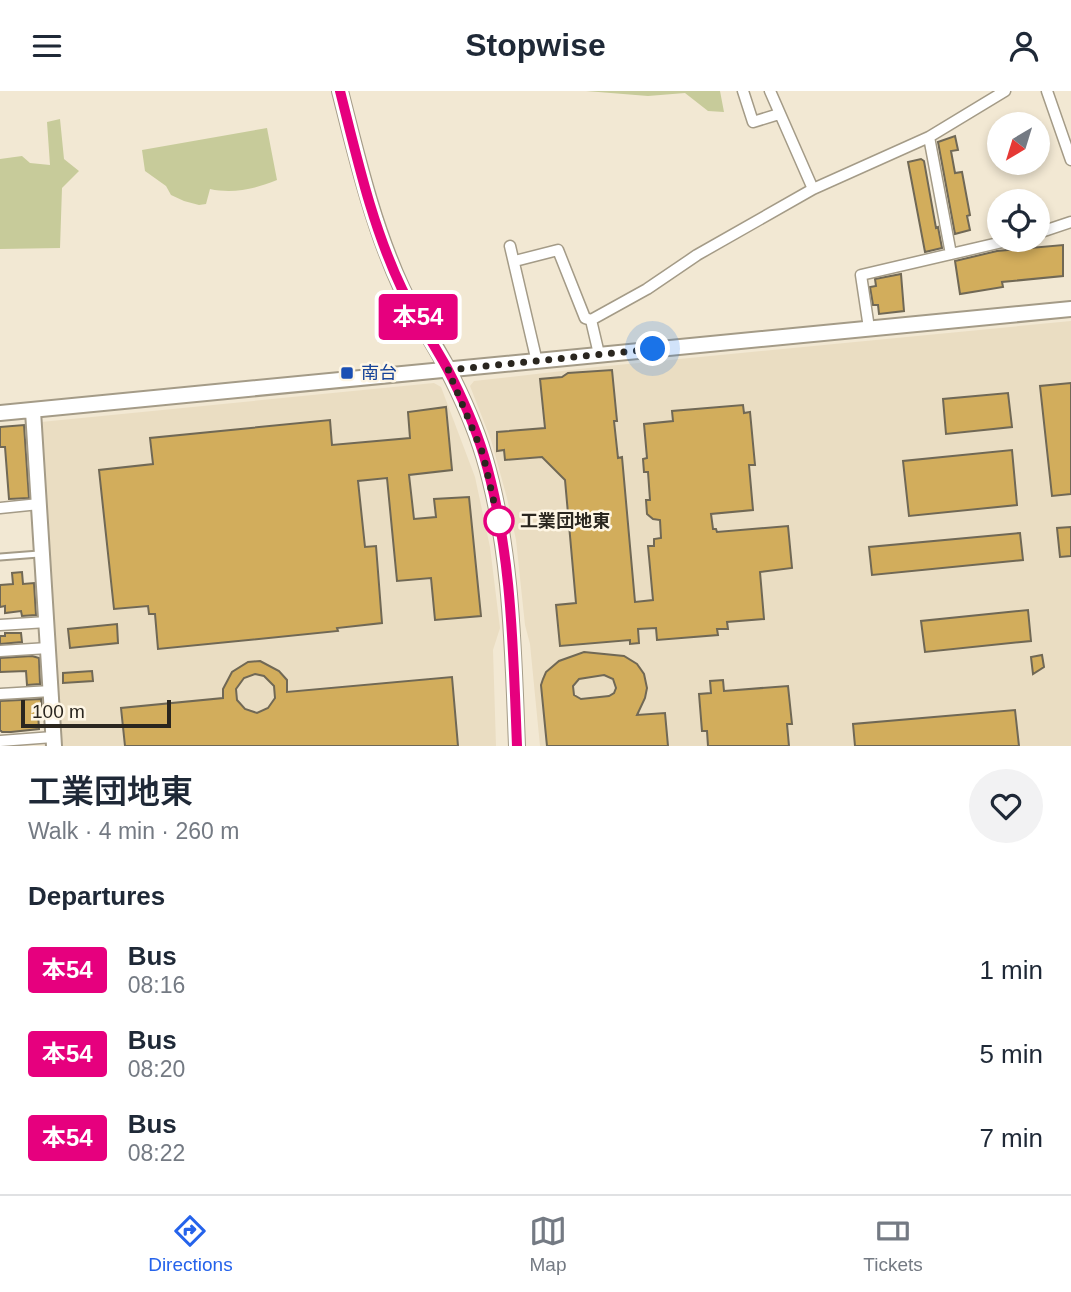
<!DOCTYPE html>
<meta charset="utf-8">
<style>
body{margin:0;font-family:Helvetica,"Noto Sans JP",sans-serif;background:#f2f2f3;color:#1f2937;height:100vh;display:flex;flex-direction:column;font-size:26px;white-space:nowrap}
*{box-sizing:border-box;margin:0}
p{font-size:23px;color:#747a83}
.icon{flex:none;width:38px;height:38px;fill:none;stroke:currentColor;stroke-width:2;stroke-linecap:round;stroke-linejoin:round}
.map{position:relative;height:655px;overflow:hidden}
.details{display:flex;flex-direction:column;background:#fff;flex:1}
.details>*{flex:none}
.badge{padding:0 14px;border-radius:5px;font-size:24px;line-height:46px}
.needle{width:46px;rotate:218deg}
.controls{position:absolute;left:987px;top:21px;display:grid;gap:14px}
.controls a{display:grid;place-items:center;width:63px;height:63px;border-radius:50%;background:#fff;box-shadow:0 4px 10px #0003;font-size:35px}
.scale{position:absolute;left:21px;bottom:18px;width:150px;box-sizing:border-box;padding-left:7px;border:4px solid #2a261f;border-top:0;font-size:19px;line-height:24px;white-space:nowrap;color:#2a261f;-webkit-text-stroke:5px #fef6e5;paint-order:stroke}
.you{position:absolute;width:35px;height:35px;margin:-18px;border:5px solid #fff;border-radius:50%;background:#1a73e8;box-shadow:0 0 0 10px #1a73e833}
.map>.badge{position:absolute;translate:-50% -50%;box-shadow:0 0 0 4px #fff}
h2{padding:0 28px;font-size:26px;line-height:63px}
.round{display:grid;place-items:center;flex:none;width:74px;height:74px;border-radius:37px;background:#f2f2f3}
.overview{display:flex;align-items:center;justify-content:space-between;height:119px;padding:0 28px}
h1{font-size:33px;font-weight:600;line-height:52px}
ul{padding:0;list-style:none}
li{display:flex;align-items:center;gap:21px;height:84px;padding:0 28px}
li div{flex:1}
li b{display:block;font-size:26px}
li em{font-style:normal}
li .badge{min-width:77px;font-weight:700;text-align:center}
header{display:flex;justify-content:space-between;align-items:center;height:91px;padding:0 28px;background:#fff;font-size:32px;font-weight:600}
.dock{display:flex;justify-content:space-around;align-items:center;height:98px;border-top:2px solid #e0e1e3;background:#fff;font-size:19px;color:#747a83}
.dock a{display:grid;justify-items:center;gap:4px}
.dock .active{color:#2563eb}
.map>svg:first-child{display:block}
.built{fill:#eaddc2}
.green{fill:#c7cb9a}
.building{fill:#d2ad5c;stroke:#706855;stroke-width:2;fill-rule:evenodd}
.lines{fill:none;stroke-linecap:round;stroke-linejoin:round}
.lane-casing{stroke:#a49b87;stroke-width:9}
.street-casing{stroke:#a49b87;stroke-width:13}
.secondary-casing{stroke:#a49b87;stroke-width:18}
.lane{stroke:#fff;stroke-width:5}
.street{stroke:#fff;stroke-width:10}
.secondary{stroke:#fff;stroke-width:14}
.line-casing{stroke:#fff;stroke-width:16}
.line{stroke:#e6007e;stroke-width:10}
.walk{stroke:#2a261f;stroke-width:7;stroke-dasharray:0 12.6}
.transit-dot{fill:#1a4fb4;stroke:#fef6e5;stroke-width:2.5}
.stop-dot{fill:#fff;stroke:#e6007e;stroke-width:3.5}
.labels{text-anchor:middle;stroke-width:5;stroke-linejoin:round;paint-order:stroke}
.transit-label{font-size:18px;fill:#164399;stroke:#fef6e5;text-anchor:start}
.stop-label{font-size:18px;font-weight:bold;fill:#2a261f;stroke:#fef6e5;text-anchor:start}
</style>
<header><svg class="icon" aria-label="menu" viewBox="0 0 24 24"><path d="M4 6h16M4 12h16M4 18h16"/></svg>Stopwise<svg class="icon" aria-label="person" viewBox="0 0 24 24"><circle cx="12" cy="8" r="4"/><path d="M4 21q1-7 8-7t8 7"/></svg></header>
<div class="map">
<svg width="1071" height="655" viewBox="0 0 1071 655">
<rect width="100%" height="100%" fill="#f2e8d3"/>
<path class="built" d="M1071 230V655H540L530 553 525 534 516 449 507 407 491 349 470 295 474 290 597 276Z
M434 292 441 296 475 386 490 456 500 537 493 559 496 655H62L41 331Z"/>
<path class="green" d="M586 0H720L724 21 708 20 685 2 648 5Z
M60 28 64 68 79 80 62 97 60 157 0 158V68L22 65 30 72 50 74 47 31Z
M267 37 277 89C255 98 233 103 210 98L206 113 199 114 184 110 171 104 166 95 145 80 142 59Z"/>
<path class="building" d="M955 45 958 59 951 60 955 82 962 81 970 124 967 125 970 139 955 143 938 51Z
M921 68 924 70 936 137 938 136 942 157 925 161 908 71Z
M1063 154V185L1002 191 1003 196 960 203 955 170 997 160Z
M901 183 904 220 879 223 878 214H873L870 196 876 195 875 188Z
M612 279 617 330H614L618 367 622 366 635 511 653 509 648 455H654V448L661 447 660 429 653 428 647 423 646 409H650L648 381H644L643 368 647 367 644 333 673 330 672 320 743 314 744 322 750 321 755 374H749L753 419 711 423 713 438H716L717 441 788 435 792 477 760 481 764 528 727 531 728 538H717L718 544 657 549 656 537 638 538 639 552 630 553V549L560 555 556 514 576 512 565 389 542 366 505 369 504 359 497 360V341L545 337 540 288 562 286 568 282Z
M1071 292V403L1052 405 1040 295Z
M1008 302 1012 336 946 343 943 308Z
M446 316 452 379 409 384 414 428 436 426 434 408 469 406 481 525 435 529 431 487 397 490 387 387 358 390 365 456 376 455 382 532 337 537 338 540 158 558 155 523H149L148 515 114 518 99 379 153 373 150 347 330 329 332 354 410 347 408 321Z
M24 334 29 407 9 408 5 356H0V336Z
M1012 359 1017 414 909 425 903 370Z
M1071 436V465L1060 466 1057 437Z
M1020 442 1023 469 872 484 869 456Z
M22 481 23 493 34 492 36 524 22 525 21 520 5 522V515L0 516V494L13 493 12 482Z
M1028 519 1031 550 925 561 921 530Z
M117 533 118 552 70 557 68 538Z
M5 542H21L22 551 0 553V545H5Z
M584 561 624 565 637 573 644 583 647 597 645 607 637 624 665 622 668 655H547L541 594 543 588 546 581 559 570ZM604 584 613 588 616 597 614 602 609 605 581 608 574 604 573 595 579 588Z
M1042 564 1044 576 1033 583 1031 566Z
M32 565 39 567 40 593 27 594 26 580 0 581V567Z
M260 570 279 580 287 589V601L452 586 458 655H125L121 617 223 607V598L232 581 248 571ZM255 583 264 585 274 595 275 607 268 617 257 622 245 618 237 609 236 598 244 587Z
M92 580 93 590 63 592V582Z
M723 589 724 600 788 595 792 633H787L789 655H708L707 640H702L699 603 711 602 710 590Z
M41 608 42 622H38L39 638 11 641H2L0 639V610Z
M1015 619 1019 655H855L853 633Z"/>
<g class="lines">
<g class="lane-casing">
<path id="lane" d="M0 466 39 463"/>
</g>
<g class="street-casing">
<path id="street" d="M743 0 753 31 779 23
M770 0 813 98
M1047 0 1071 69
M929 46 951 163
M1038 142 1071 131
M510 155 537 271
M515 170 558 159 585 227 591 229
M869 237 861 184 1011 149
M599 263 591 229 647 198 697 164 813 98 929 46 1005 0
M0 417 39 413
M0 534 47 531
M0 560 48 557
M0 603 51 600
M0 650 53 646"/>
</g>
<g class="secondary-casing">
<path id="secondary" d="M340 0C357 67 373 135 402 198 415 225 433 250 447 277 461 304 475 335 484 365 512 459 513 558 517 655
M33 320 54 655
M0 322 1071 218"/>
</g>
<use href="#lane" class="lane"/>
<use href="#street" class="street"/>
<use href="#secondary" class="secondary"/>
</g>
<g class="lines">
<g class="line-casing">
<path id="line" d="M340 0C357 67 372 135 402 198 415 225 432 250 447 277 461 304 475 335 484 365 512 459 513 557 517 655"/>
</g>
<use href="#line" class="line"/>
<path class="walk" d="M499 430 500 438 483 363 448 279 653 258"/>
</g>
<rect class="transit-dot" x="340" y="275" width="14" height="14" rx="3.5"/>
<circle class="stop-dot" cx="499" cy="430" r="14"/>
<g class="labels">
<g class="transit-label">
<text x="361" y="288">南台</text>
</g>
<g class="stop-label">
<text x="520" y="436">工業団地東</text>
</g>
</g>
</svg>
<div class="controls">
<a><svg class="needle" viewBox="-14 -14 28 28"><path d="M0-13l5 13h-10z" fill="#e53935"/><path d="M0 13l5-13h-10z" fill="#747a83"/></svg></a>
<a><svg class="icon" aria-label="locate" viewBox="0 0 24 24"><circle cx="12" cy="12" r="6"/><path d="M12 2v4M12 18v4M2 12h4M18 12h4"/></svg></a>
</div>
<div class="scale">100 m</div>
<div class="you" style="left:653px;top:258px"></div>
<b class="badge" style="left:418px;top:226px;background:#e6007e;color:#fff">本54</b>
</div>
<section class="details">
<div class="overview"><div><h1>工業団地東</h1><p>Walk · 4 min · 260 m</p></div><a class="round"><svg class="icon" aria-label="heart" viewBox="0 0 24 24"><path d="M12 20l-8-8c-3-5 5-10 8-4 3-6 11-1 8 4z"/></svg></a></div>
<h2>Departures</h2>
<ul>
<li><span class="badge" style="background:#e6007e;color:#fff">本54</span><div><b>Bus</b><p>08:16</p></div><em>1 min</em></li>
<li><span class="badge" style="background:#e6007e;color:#fff">本54</span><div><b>Bus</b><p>08:20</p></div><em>5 min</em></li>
<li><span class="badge" style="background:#e6007e;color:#fff">本54</span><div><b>Bus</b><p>08:22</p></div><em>7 min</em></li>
</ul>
</section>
<nav class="dock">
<a class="active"><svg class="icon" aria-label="directions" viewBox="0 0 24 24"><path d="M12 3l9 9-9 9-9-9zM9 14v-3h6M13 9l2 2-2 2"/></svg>Directions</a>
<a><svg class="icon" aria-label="map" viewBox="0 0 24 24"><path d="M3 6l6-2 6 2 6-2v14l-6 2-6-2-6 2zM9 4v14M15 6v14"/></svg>Map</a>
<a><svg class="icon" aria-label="tickets" viewBox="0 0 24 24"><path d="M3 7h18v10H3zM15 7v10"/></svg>Tickets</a>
</nav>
